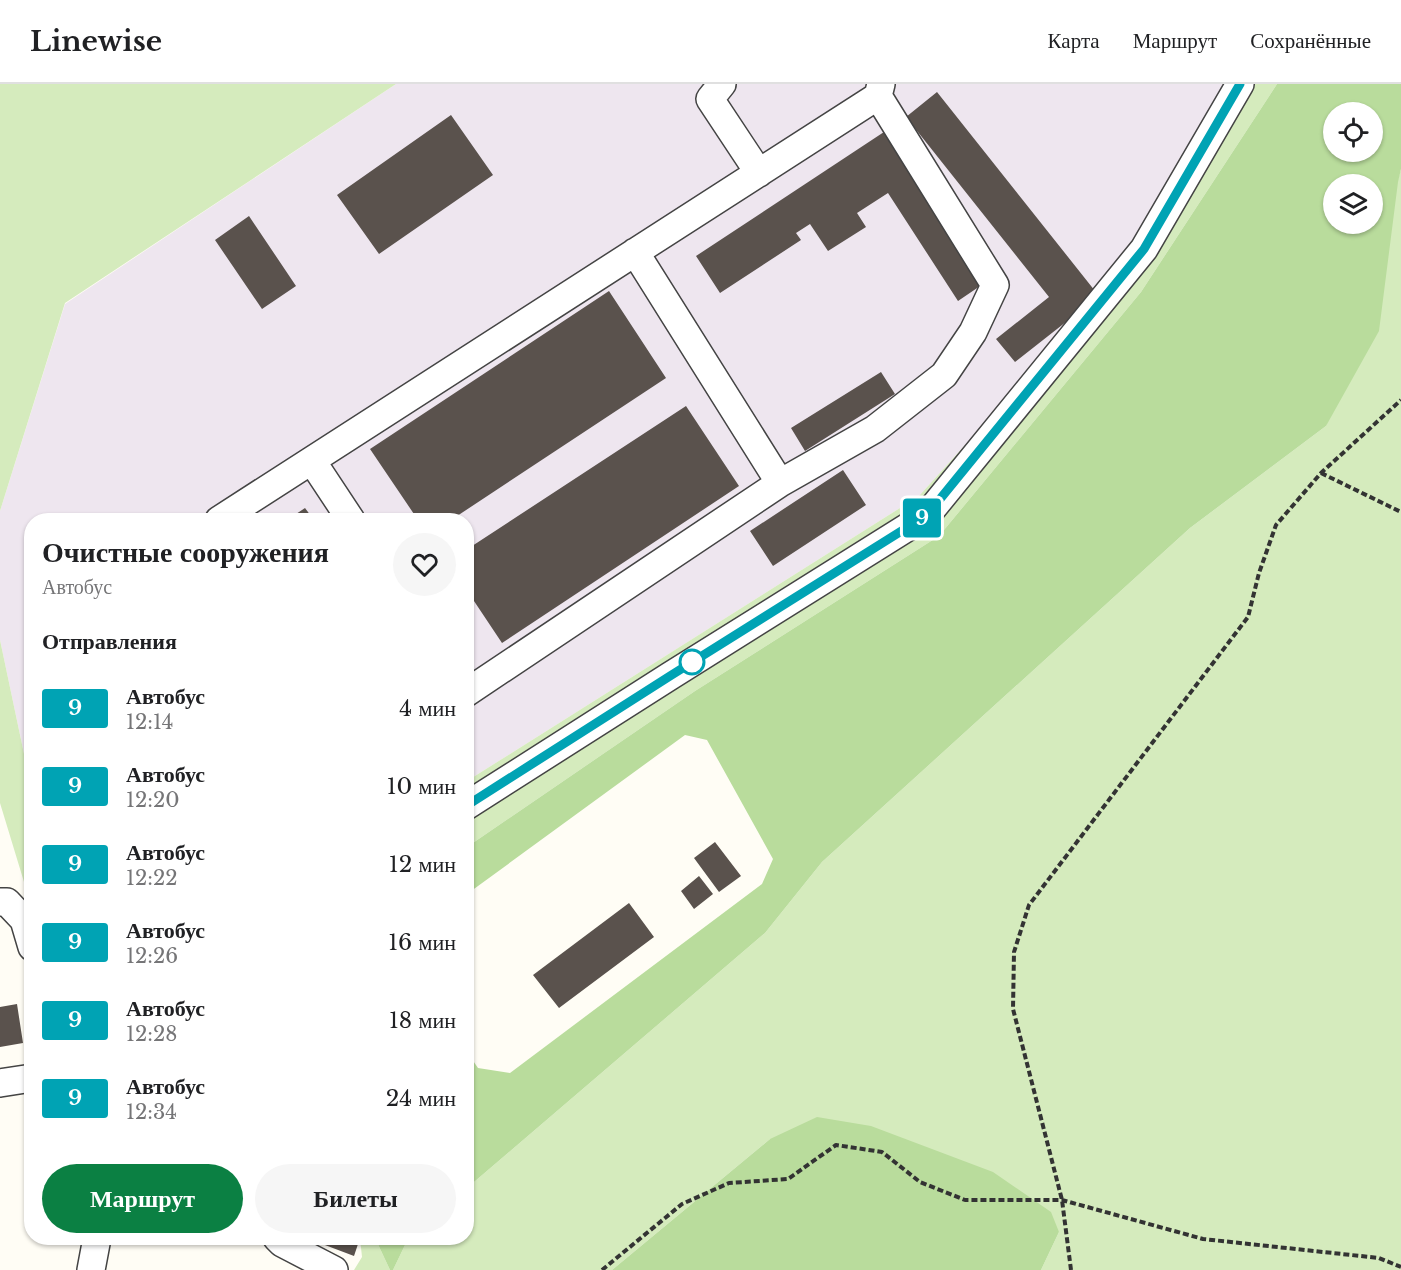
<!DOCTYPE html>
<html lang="ru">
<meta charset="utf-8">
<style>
body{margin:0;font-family:"Libre Baskerville",serif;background:#f6f6f6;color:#202124;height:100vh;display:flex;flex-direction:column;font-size:22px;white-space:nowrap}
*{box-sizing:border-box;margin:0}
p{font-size:20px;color:#757577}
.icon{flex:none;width:33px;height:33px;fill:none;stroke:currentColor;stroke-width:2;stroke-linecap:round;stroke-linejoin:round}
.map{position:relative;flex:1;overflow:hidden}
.details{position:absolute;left:24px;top:429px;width:450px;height:732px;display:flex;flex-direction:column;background:#fff;border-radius:24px;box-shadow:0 2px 4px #0004}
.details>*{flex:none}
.badge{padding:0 12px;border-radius:4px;font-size:21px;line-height:39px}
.controls{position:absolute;left:1323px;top:18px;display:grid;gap:12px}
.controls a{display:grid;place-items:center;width:60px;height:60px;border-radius:50%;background:#fff;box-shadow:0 2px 4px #0004;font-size:30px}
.map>.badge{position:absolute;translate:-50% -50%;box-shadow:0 0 0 3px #fff}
h2{padding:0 18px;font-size:22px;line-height:54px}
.round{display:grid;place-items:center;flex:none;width:63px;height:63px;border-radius:32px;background:#f6f6f6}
.summary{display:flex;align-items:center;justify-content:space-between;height:102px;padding:0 18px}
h1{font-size:28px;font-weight:700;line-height:45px}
.action{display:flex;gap:12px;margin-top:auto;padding:12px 18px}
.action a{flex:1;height:69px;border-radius:36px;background:#0b8043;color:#fff;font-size:24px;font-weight:700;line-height:69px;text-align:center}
.action a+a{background:#f6f6f6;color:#202124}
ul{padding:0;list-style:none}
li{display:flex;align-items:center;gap:18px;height:78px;padding:0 18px}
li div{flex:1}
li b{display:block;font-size:22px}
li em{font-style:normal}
li .badge{min-width:66px;font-weight:700;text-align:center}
header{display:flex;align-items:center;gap:36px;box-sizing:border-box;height:84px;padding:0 30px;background:#fff;border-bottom:2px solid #e0e0e0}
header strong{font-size:28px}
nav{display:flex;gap:33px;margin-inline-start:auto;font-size:21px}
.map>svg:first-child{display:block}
.industrial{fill:#eee6ef}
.green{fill:#d5ebbd}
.forest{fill:#b9dc9c;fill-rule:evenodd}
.building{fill:#5a524d}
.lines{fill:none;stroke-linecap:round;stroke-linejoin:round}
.minor-casing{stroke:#444;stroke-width:30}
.path{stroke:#333;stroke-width:4;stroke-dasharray:6 3;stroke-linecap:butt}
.minor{stroke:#fff;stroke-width:27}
.line-casing{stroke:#fff;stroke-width:14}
.line{stroke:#00a3b4;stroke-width:9}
.stop-dot{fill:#fff;stroke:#00a3b4;stroke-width:3}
</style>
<header>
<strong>Linewise</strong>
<nav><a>Карта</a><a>Маршрут</a><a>Сохранённые</a></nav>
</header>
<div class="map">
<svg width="1401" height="1186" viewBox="0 0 1401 1186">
<rect width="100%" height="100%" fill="#fffdf5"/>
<path class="industrial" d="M396 0H1227L1100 212 919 412 467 697 466 436H32L31 703 0 556V427L65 220Z"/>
<path class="green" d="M0 0H396L65 219 0 427Z
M1227 0H1277L1141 208 939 452 695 607 467 763V697L919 412 1100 212Z
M1401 85V1186H1041L1059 1148 770 1055 612 1186H393L405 1161 413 1154H466L467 1104 765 849 822 778 1190 444 1326 342Z
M0 556 31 703V821L0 719Z
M360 1154H375L390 1186H354L362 1173Z"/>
<path class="forest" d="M1277 0H1401V85L1398 98 1379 247 1326 342 1190 444 822 778 765 849 467 1104V968L478 984 510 989 762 800 773 775 707 656 685 651 467 810V763L695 607 939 452 1141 208ZM1334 28H1372V68H1334ZM1334 100H1372V140H1334Z
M817 1033 871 1042 993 1088 1051 1128 1059 1148 1041 1186H612L770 1055Z
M375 1154H413L405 1161 393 1186H390Z"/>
<path class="building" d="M937 8 1099 212 1015 278 996 255 1049 213 906 33Z
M451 31 493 91 379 170 337 111Z
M887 46 986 198 958 217 888 109 857 129 866 143 828 167 810 140 796 149 801 156 720 209 696 172Z
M249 132 296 202 262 225 215 156Z
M609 207 666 294 451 436H418L370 365Z
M881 288 895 310 805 367 791 344Z
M686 322 739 402 502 559 466 505V466Z
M843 386 866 421 773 482 750 447Z
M305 424 314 436H287Z
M715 758 741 792 719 808 694 774Z
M699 792 713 810 694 825 681 807Z
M629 819 654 853 559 924 533 891Z
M17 920 23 959 0 963V923Z
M319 1154H360L354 1172 317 1158Z"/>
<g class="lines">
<g class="minor-casing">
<path id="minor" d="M722 0 710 15 759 89
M635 168 780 399
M312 377 351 436
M219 436 878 12 881 0
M466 609 780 399 875 345 944 291 973 248 995 201 878 12
M466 722 670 592 927 431 1144 165 1240 0
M0 818H7L24 836 32 863
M0 999 32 994
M277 1154 282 1159 334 1186
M91 1186 97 1154"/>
</g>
<path class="path" d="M1321 389 1401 428
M602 1186 682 1120 729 1099 788 1095 836 1061 882 1068 920 1098 965 1116H1062L1203 1155 1379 1174 1401 1183
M1071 1186 1062 1116 1013 925 1014 868 1029 821 1248 533 1259 489 1276 441 1321 389 1401 316"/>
<use href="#minor" class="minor"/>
</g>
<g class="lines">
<g class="line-casing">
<path id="line" d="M466 722 670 592 927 431 1144 165 1240 0"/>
</g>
<use href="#line" class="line"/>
</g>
<circle class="stop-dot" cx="692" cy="578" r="12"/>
</svg>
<div class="controls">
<a><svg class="icon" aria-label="locate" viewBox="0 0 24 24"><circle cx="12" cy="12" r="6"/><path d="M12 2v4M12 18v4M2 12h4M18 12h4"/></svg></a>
<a><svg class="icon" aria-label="layers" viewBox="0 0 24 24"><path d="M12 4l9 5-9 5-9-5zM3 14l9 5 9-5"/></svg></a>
</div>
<b class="badge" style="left:922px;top:434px;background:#00a3b4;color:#fff">9</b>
<section class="details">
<div class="summary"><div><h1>Очистные сооружения</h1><p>Автобус</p></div><a class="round"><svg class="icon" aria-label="heart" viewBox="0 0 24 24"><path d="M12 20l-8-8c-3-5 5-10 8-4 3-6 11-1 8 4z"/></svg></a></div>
<h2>Отправления</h2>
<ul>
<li><span class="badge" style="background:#00a3b4;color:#fff">9</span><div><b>Автобус</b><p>12:14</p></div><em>4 мин</em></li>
<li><span class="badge" style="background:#00a3b4;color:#fff">9</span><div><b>Автобус</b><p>12:20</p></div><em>10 мин</em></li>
<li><span class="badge" style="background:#00a3b4;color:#fff">9</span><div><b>Автобус</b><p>12:22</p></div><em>12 мин</em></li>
<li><span class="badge" style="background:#00a3b4;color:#fff">9</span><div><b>Автобус</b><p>12:26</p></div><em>16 мин</em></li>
<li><span class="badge" style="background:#00a3b4;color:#fff">9</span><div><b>Автобус</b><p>12:28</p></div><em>18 мин</em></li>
<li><span class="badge" style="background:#00a3b4;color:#fff">9</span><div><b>Автобус</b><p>12:34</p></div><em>24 мин</em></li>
</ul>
<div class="action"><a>Маршрут</a><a>Билеты</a></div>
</section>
</div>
